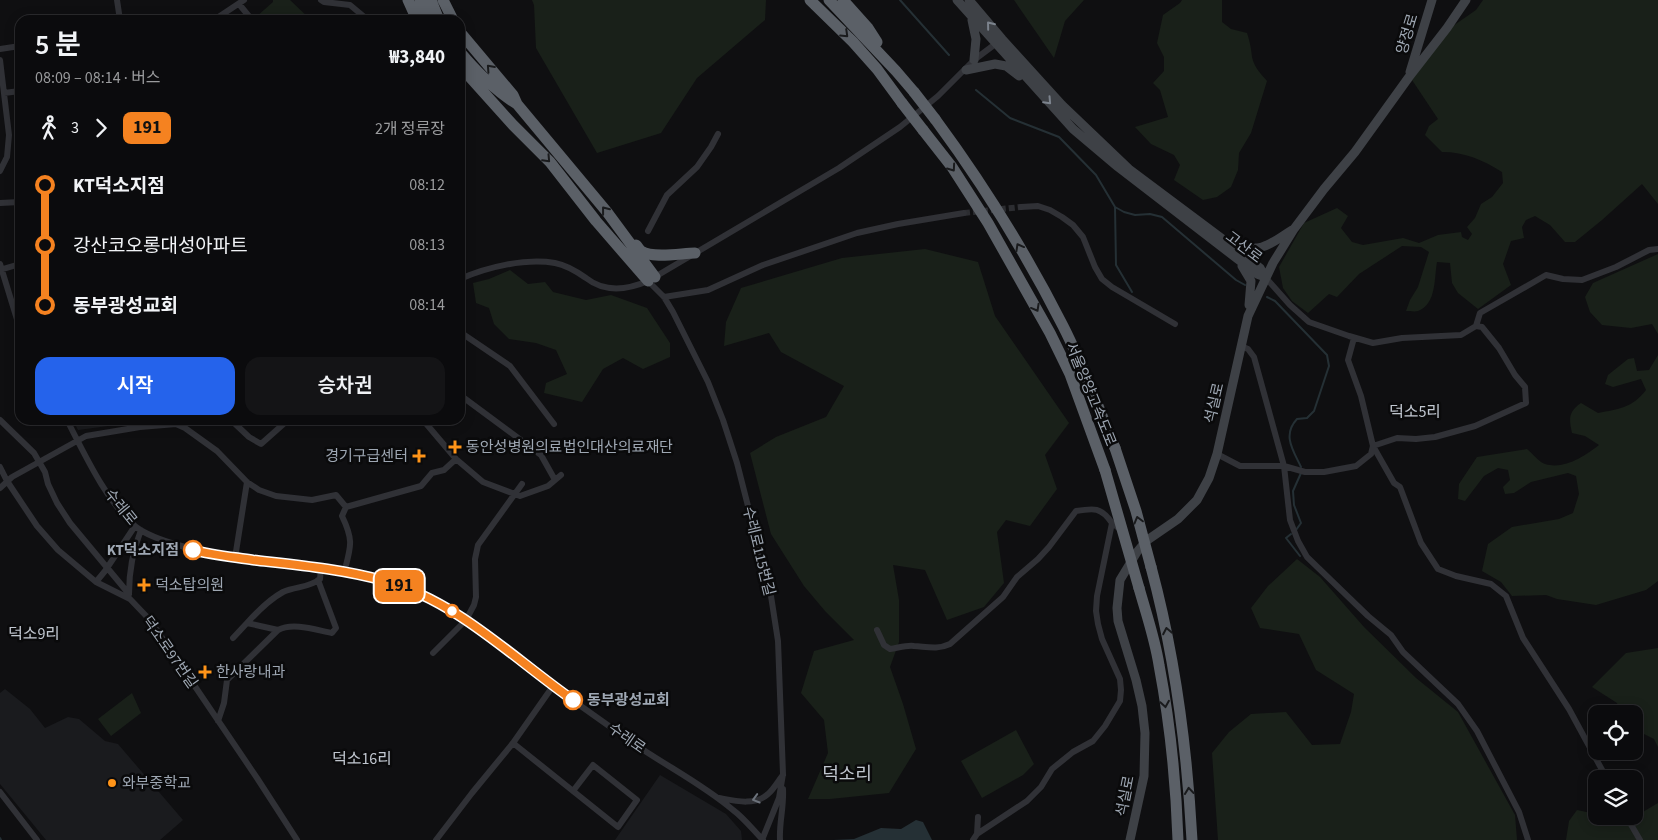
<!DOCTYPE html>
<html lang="ko">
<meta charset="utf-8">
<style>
body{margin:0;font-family:"Source Sans 3","Noto Sans KR",sans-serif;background:#141416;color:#f1f3f6;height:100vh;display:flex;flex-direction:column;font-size:19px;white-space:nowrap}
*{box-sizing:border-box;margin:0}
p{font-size:16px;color:#9a9b9d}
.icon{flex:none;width:28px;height:28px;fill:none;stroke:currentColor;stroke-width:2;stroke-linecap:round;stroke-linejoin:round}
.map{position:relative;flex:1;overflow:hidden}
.drawer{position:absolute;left:15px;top:15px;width:450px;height:410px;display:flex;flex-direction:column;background:#0b0b0d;border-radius:15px;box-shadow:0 2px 12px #0003,0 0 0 1px #2b2b2e}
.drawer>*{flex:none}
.badge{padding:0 10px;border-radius:8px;font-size:18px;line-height:32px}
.fabs{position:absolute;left:1588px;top:705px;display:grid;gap:10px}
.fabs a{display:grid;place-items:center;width:55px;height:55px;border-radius:10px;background:#0b0b0d;box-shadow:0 2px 12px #0003,0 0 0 1px #2b2b2e;font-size:25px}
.map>.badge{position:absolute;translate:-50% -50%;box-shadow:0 0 0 2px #fff}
.legs{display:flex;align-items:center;gap:8px;height:55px;padding:0 20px;font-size:16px}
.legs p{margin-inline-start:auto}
.summary{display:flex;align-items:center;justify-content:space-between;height:85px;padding:0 20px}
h1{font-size:28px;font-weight:600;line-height:38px}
.action{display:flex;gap:10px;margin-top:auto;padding:10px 20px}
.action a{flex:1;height:58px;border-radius:15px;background:#2563eb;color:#fff;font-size:20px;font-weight:600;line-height:58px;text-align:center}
.action a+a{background:#141416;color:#f1f3f6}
ul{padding:0 20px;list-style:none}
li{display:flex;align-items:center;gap:18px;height:60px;font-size:19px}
li i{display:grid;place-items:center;width:8px;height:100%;margin:0 6px;background:currentColor}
li i::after{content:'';width:12px;height:12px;margin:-6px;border:4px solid;border-radius:50%;background:#0b0b0d}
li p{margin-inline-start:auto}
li:first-child i{background:linear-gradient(#0000 50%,currentColor 0)}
li:last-child i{background:linear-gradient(currentColor 50%,#0000 0)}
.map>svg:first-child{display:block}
.built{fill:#1a1b1e}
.green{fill:#192019}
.water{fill:#253035}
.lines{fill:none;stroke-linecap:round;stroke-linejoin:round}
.stream{stroke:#253035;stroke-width:2}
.street-tunnel{stroke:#2c2d31;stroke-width:6;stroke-dasharray:6 3;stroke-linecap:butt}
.street{stroke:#303136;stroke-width:6}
.secondary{stroke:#3e4146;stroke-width:9}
.highway{stroke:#5b6067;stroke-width:11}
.highway-bridge{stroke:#5b6067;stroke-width:11}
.oneway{stroke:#7c838d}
.oneway2{stroke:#1a1b1d}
.oneway3{stroke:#6c727b}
.line-1-casing{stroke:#fff;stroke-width:11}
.line-1{stroke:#f58220;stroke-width:8}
.poi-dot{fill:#ff9419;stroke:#0a0a0b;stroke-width:2}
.stop-1-dot{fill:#fff;stroke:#f58220;stroke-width:2.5}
.labels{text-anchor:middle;stroke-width:5;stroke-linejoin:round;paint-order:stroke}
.street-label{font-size:15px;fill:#9ea7b3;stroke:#0a0a0b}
.poi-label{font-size:15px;fill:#9ea7b3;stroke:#0a0a0b;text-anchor:start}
.stop-label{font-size:15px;font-weight:bold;fill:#9ea7b3;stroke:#0a0a0b;text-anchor:end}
.neighbourhood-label{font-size:16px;fill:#c0c6cf;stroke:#0a0a0b}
.quarter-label{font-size:18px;fill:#c0c6cf;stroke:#0a0a0b}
</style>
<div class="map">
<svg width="1658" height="840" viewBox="0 0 1658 840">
<rect width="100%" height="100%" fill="#0f0f11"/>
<path class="built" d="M73 420H153L78 430Z
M5 689 30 709 45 728 68 717 79 719 105 741 118 744 183 820 160 840H46L0 784V693Z
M660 775 726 814 741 831 742 840H615Z"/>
<path class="green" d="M273 0H290L311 20H259L256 17 273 2Z
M532 0H766L765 20 697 78 661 133 597 153 536 48 534 5Z
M1014 0H1084L1065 21 1054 58Z
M1182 0H1222V22L1231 29 1247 33C1250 42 1251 48 1252 57 1254 67 1261 74 1267 81L1251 133 1239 153 1238 170 1231 187 1217 197 1203 200 1174 180 1180 165 1174 155 1151 144 1135 127 1168 117 1160 90 1153 83 1164 71V57L1157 43 1163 15 1180 3Z
M1483 0H1658V204L1642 184 1602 220 1575 242H1565L1550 225 1535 216 1526 220 1522 227 1524 238 1511 241 1503 264 1511 285 1478 309 1458 293 1452 283 1450 263 1437 262C1434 277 1437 304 1418 311 1415 312 1409 311 1406 311L1410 300 1418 287 1429 252 1421 247 1402 246 1359 274 1337 297 1329 294 1308 313 1292 301 1283 288 1279 267 1304 223 1337 208 1348 216 1341 228 1352 242 1363 245 1403 238 1419 243 1438 235 1461 232 1462 237 1468 240 1472 234 1467 227 1475 218 1481 204 1492 197 1503 183 1502 172C1483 160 1465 152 1442 152L1425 135 1429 126 1438 119 1412 80 1450 28 1476 10Z
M925 249 978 262 995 316 1069 423 1045 455 1057 489 1030 526 1006 520 997 532 1004 583 984 607 947 620 925 570 893 565 899 600V642L890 667 903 704 916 749 889 793 830 799H808L828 753 824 720 801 693 814 651 854 640 825 611 804 586 771 534 750 453 776 437 826 417 844 386 781 352 769 333 724 346 726 322 741 288 842 258Z
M1658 254V352V334L1652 324 1631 328 1602 325 1590 312 1585 297 1593 283Z
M510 270 528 284 545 282 553 292 586 300 611 295 647 308 670 343V357L643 369 623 358 603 369 582 402 544 393 546 383 567 374 556 350 536 343 509 339 494 324 489 308 476 303 473 283 489 279Z
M1658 355V581L1646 590 1596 605 1557 599 1546 595 1512 596 1501 582 1482 571 1488 544 1512 527 1559 519 1573 513 1579 494 1576 476 1568 473 1531 482 1514 493 1505 494 1503 487 1510 480 1508 470 1498 468 1484 476 1465 501 1458 499 1459 484 1477 457 1527 449C1532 453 1539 462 1545 464 1564 470 1585 456 1599 445L1585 436 1572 433C1569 419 1568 412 1581 403L1598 413C1619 409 1632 408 1646 390L1641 379 1613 387 1605 384 1608 375 1628 359 1634 358 1637 371 1649 370Z
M1297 559 1320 577 1364 627 1416 678 1458 712 1515 815 1517 840H1218L1212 753 1229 732 1251 714 1286 712 1312 745 1340 744 1351 712 1354 694 1316 670 1299 634 1260 628 1251 608 1268 586Z
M1658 648V747L1654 739 1634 729V714H1620L1617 703 1592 687 1626 653Z
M132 693 141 713 111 736 98 719Z
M1016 730 1034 764 1023 775 982 798 961 761Z
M1658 803V840H1566L1569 821 1577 810 1596 814V816L1619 818 1634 816V815L1641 813Z"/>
<path class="water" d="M916 820 923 822 932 840H833L854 839 881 828 901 829Z"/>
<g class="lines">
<path class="stream" d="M900 0 949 55
M976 90 1010 118 1059 137 1096 175 1115 207 1124 212 1135 215 1150 214 1162 217 1236 280 1245 285
M1115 207 1116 265 1132 292
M1267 297 1275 301 1327 355 1329 366 1314 411 1307 418 1297 419C1282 435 1293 450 1301 467
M1296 530 1301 523 1294 505 1293 491 1301 473
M1291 534 1286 538 1300 556
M0 838 1 840"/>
<path class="street-tunnel" d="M964 213 1021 207"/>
<path class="street" d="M117 0 120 20
M321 0 324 2 350 5 368 20
M239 4 252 20
M214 20 244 0
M0 49 20 46
M0 60 9 135 7 157 0 171
M4 93 20 91
M0 203 20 202
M1021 207 1038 206 1050 210 1062 217 1073 225 1083 237 1095 267 1102 279 1112 287 1175 324
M648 231 667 195 697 167 711 147 718 134
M0 264 20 329
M0 270 20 264
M460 279C487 267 525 258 555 263 566 265 576 271 586 278 605 293 627 290 648 281L839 168 900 127 938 96 974 60 998 42
M648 281 664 297 673 312 708 382 723 420 737 463 771 596 778 641 783 774 779 798 762 840
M664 297 708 290 763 265 857 233 898 224 964 213
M1476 326 1480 313 1546 275 1563 279 1582 280 1616 267 1649 250 1658 249
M460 332 510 366 554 424
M1354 338 1348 360 1361 396 1373 446 1394 483 1400 487 1421 543 1438 569 1456 576 1491 584 1506 596 1523 638 1569 709 1607 779
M1241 346 1248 349 1254 357 1284 466 1290 520 1298 541 1307 557 1368 616 1391 635 1403 652 1458 704 1477 731 1519 812 1528 840
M460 395 541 455 555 480
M0 420 34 453 45 472 48 484 57 503 70 523 129 594
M67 420C84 453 107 503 136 527 148 536 164 541 178 545 225 559 273 561 320 568 354 573 387 581 419 594 476 618 525 666 575 702 598 718 621 735 645 751 674 770 706 787 733 810 744 818 753 830 763 840
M231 420 249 437 261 444 288 420
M423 420 456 459 483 482 520 496 548 486 561 475
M176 424 185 428 217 451 247 482 259 490 276 496 312 500 336 495 346 507 421 486 432 473 444 470 456 459
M1217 454 1240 466H1284L1305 472H1324L1356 466 1371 454 1373 446 1397 438 1416 439 1435 437 1475 426 1526 403 1525 387 1515 375 1499 348 1482 327 1476 326 1461 335 1402 338 1373 343 1349 336 1309 322 1290 305 1265 277
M0 467 7 481 37 526 58 550 96 582 130 599 150 620 257 778 297 840
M0 488 12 477 86 436 140 427 176 424 195 420
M235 558 247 482
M344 573C351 546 354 541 342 516L346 507
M96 582 105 571 135 526
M129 594C129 573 133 550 141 530
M247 623C257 612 270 599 283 592 296 586 309 588 320 579L321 568
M278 630C293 622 316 630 332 633L336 628 318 580
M877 630 884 645 890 649C898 648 906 645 914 646 928 647 937 650 950 644L1003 597 1017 577 1038 559 1049 547 1076 511C1094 508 1101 507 1112 523
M433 653 466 620 474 605 476 597 475 559 478 545 522 484
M218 721 224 703 227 680 278 630 247 623 233 638
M513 743 618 827 637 800 593 765 573 791
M0 792 37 840
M719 798C735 801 755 806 768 794 774 789 778 781 783 775
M1626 816 1640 840
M977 834 1027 801 1041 787 1052 769 1073 752 1093 741 1105 726 1120 701 1121 690 1120 679 1102 639 1098 624 1096 611 1097 596 1112 523 1121 530
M436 840 472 793 513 743 553 686
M780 840C779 823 784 807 783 789
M973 840 977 834 978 817"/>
<path class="secondary" d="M957 0 1073 129 1118 167 1257 274 1265 277
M969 0 1002 39 1062 105 1129 169 1232 246 1260 268 1265 277
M972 20 976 39 974 60
M966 70 995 64 1006 66 1019 76
M1410 72 1432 0
M1235 246C1264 252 1268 245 1292 230
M1242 266 1251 281 1249 305
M1130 840 1144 776 1145 733 1142 706 1136 680 1118 621 1117 608 1120 580 1137 552 1146 541 1178 519 1197 500 1209 478 1217 454 1248 316 1273 263 1294 229 1324 189 1355 152 1409 77 1447 28 1466 0"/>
<path class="highway" d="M408 0 417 20
M420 0 427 20
M431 0 439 20
M443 0 453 20
M810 0 853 42 877 69 902 103
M829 0 896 71 914 92
M843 0 868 28 877 42
M460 32 513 95 517 104 607 212 655 277
M460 52C477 72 495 91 517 104
M460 66 513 125 550 162 596 221 648 281
M935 119C983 184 1026 253 1063 326 1083 365 1098 407 1115 448
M923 130 952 167 988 223 1050 333 1070 374 1105 470
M636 245C638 247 639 249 641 251 652 259 682 253 695 253
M1151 567C1175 656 1187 747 1192 840
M1139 588C1146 613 1155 639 1159 665 1170 723 1176 781 1178 840"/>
<path class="highway-bridge" d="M914 92 935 119
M902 103 923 130
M1115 448 1136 511 1151 567
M1105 470 1139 588"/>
</g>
<defs><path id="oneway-chevron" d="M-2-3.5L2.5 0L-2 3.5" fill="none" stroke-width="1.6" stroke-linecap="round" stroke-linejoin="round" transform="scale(1.25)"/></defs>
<g class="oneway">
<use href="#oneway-chevron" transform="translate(990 25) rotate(-129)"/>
<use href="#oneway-chevron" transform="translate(1048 101) rotate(47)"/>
</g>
<g class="oneway2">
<use href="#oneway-chevron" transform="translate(845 34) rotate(44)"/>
<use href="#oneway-chevron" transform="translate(490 68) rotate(-132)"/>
<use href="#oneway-chevron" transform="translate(547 159) rotate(47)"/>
<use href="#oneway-chevron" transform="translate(952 168) rotate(55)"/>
<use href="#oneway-chevron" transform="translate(605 210) rotate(-128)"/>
<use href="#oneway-chevron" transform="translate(1019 247) rotate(-119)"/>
<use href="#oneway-chevron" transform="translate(1036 308) rotate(61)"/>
<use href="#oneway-chevron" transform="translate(1138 520) rotate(-105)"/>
<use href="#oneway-chevron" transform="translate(1167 631) rotate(-101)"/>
<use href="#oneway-chevron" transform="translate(1165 704) rotate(81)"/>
<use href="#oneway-chevron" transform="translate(1189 791) rotate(-96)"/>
</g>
<use class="oneway3" href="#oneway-chevron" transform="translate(756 799) rotate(164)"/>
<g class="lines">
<g class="line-1-casing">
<path id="line-1" d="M193 550C212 555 233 557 253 560 297 565 342 569 385 581 457 601 513 658 573 700"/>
</g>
<use href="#line-1" class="line-1"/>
</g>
<g class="poi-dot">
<path d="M452.5 439.5h5v5h5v5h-5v5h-5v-5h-5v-5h5z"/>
<path d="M416.5 448.5h5v5h5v5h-5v5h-5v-5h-5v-5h5z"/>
<path d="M141.5 577.5h5v5h5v5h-5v5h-5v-5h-5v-5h5z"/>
<path d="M202.5 664.5h5v5h5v5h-5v5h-5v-5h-5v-5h5z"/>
<circle cx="112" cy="783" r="5"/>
</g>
<g class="stop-1-dot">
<circle cx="193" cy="550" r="9"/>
<circle cx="452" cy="611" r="6"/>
<circle cx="573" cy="700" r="9"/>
</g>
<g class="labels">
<g class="street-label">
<text transform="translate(1407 34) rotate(-73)" y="5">양정로</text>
<text transform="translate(1244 247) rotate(37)" y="5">고산로</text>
<text transform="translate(1091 394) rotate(68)" y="5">서울양양고속도로</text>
<text transform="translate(1214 403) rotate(-77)" y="5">석실로</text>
<text transform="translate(121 507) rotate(51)" y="5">수레로</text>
<text transform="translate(759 551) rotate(76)" y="5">수레로115번길</text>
<text transform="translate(170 652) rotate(55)" y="5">덕소로97번길</text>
<text transform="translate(627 738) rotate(35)" y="5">수레로</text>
<text transform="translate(1125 796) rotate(-79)" y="5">석실로</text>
</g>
<g class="poi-label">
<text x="466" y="452">동안성병원의료법인대산의료재단</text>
<text x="408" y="461" text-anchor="end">경기구급센터</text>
<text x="155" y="590">덕소탑의원</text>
<text x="216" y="677">한사랑내과</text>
<text x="122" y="788">와부중학교</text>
</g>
<g class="stop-label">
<text x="179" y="555">KT덕소지점</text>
<text x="587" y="705" text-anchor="start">동부광성교회</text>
</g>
<g class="neighbourhood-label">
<text x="1415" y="417">덕소5리</text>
<text x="34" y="639">덕소9리</text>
<text x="362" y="764">덕소16리</text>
</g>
<g class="quarter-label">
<text x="847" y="780">덕소리</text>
</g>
</g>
</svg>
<div class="fabs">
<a><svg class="icon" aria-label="locate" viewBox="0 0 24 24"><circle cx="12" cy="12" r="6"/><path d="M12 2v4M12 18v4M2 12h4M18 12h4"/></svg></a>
<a><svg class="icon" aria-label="layers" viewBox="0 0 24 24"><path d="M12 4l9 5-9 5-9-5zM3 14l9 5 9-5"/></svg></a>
</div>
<b class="badge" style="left:399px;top:586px;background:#f58220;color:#111">191</b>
<section class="drawer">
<div class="summary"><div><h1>5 분</h1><p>08:09 – 08:14 · 버스</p></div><b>₩3,840</b></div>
<div class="legs"><svg class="icon" aria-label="walk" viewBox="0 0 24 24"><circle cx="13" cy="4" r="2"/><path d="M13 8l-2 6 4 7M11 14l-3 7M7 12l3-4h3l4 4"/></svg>3<svg class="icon" aria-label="forward" viewBox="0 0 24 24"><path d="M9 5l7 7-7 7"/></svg><b class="badge" style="background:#f58220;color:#111">191</b><p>2개 정류장</p></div>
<ul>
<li><i style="color:#f58220"></i><b>KT덕소지점</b><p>08:12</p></li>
<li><i style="color:#f58220"></i><span>강산코오롱대성아파트</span><p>08:13</p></li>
<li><i style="color:#f58220"></i><b>동부광성교회</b><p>08:14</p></li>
</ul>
<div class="action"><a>시작</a><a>승차권</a></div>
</section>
</div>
